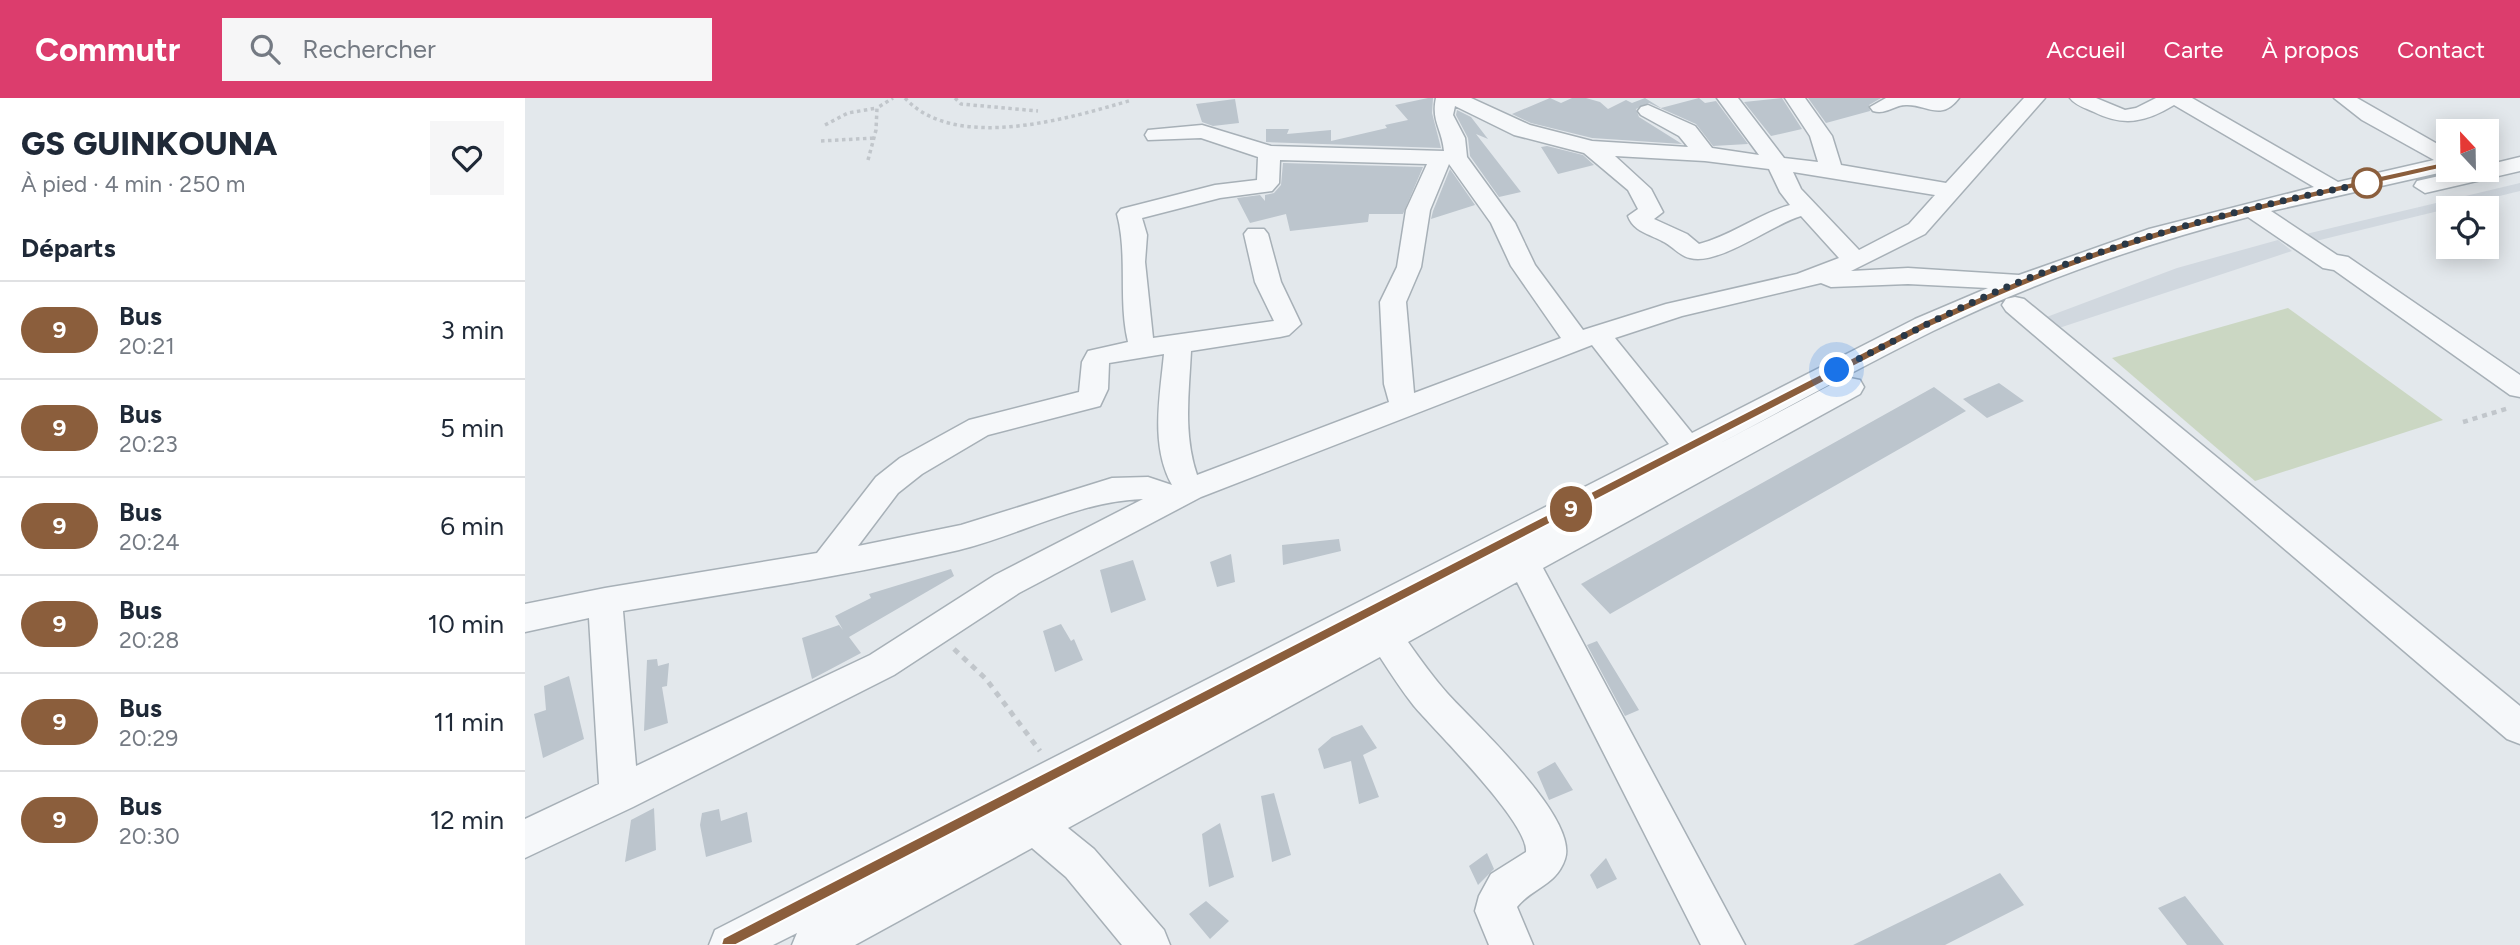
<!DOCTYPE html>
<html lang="fr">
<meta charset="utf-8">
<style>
body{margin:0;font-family:Figtree,sans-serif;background:#f6f6f7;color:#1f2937;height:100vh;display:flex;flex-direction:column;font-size:26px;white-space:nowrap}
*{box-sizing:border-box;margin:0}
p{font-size:23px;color:#747a83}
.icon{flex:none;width:38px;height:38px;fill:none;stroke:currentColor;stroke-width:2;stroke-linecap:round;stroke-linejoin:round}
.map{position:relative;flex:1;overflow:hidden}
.side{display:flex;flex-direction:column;background:#fff;width:525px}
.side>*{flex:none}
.badge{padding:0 14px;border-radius:23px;font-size:24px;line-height:46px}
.needle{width:46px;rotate:338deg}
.tools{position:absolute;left:1911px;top:21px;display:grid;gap:14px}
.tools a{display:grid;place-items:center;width:63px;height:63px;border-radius:0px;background:#fff;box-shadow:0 4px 18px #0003;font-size:35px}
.you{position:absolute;width:35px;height:35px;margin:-18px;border:5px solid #fff;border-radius:50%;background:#1a73e8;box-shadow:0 0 0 10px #1a73e833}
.map>.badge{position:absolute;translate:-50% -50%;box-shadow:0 0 0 4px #fff}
h2{padding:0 21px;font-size:26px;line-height:63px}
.round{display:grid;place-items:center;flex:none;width:74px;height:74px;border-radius:0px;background:#f6f6f7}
.head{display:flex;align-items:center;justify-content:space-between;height:119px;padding:0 21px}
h1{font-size:33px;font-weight:800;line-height:52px}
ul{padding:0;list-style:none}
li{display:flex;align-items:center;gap:21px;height:98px;padding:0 21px;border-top:2px solid #e0e1e3}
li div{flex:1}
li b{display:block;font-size:26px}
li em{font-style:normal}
li .badge{min-width:77px;font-weight:700;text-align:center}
header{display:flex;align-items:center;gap:42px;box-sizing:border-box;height:98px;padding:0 35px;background:#dc3d6d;color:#fff}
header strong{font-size:33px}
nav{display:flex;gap:38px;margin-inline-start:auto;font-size:24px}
.search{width:490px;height:63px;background:#f6f6f7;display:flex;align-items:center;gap:18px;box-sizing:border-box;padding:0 24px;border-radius:0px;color:#747a83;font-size:26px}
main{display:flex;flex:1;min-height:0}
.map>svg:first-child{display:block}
.built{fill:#d1d8df}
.green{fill:#cbd7c3}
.building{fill:#bcc5cd}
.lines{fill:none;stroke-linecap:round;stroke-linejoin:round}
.minor-casing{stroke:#a7b0b7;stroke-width:3}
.path-far2{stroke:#c1c6cb;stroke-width:3.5;stroke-dasharray:3.5 3.5;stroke-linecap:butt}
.path-far1{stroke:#c1c6cb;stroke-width:4.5;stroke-dasharray:5 5;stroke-linecap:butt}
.path{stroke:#c1c6cb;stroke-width:5;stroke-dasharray:6 6;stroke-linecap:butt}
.minor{fill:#f6f8fa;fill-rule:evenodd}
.line{fill:#8b5e3c;stroke:#fff;stroke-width:2}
.walk{stroke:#293847;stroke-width:7;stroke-dasharray:0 12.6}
.stop-dot{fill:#fff;stroke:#8b5e3c;stroke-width:3.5}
</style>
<header>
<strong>Commutr</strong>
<div class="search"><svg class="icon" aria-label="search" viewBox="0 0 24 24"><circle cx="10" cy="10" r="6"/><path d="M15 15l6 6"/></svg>Rechercher</div>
<nav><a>Accueil</a><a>Carte</a><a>À propos</a><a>Contact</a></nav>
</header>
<main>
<section class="side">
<div class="head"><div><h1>GS GUINKOUNA</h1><p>À pied · 4 min · 250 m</p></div><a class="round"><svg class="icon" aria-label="heart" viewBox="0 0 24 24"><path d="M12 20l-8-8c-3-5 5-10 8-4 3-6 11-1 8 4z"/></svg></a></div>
<h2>Départs</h2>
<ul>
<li><span class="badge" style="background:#8b5e3c;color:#fff">9</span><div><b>Bus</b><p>20:21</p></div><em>3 min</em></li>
<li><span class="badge" style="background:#8b5e3c;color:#fff">9</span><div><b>Bus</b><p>20:23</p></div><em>5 min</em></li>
<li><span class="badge" style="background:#8b5e3c;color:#fff">9</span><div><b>Bus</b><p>20:24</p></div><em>6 min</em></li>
<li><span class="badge" style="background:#8b5e3c;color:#fff">9</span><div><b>Bus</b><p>20:28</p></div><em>10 min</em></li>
<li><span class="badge" style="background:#8b5e3c;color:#fff">9</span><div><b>Bus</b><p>20:29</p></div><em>11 min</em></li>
<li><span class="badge" style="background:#8b5e3c;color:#fff">9</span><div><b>Bus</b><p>20:30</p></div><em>12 min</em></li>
</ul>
</section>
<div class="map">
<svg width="1995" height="847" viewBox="0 0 1995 847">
<rect width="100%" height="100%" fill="#e3e8ec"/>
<path class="built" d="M1995 85V93L1791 143 1781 136Z
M1753 142 1767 153 1534 230 1519 220 1652 170Z"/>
<path class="green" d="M1763 210 1918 322 1730 383 1587 260Z"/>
<path class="building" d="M903 0H908L907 15 916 50 741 44V31H764L762 36 806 32V43L862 30 860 27 883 22 870 7Z
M1025 0 1036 5 1047 0H1061L1075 4 1083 11 1101 2 1107 5 1120 0 1136 10 1174 0 1180 5 1191 3 1223 46 1188 48 1171 26 1124 5 1111 11 1114 19 1157 46 1067 40 1006 25 987 16Z
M1257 0 1277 31 1246 38 1219 4Z
M1283 0H1356L1344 7 1345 13 1301 25Z
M710 1 714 25 688 28 677 24 671 6Z
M932 12 946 19 963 41 951 36 996 94 974 99 945 58 943 40 931 17Z
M1022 48 1058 57 1069 67 1033 76 1016 49Z
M758 65 898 69 878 116H844L843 124 765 133 761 116 725 125 712 100 735 97 740 103V97L749 95 756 87Z
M925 71 950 107 906 121 908 113Z
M1474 285 1499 303 1462 320 1438 301Z
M1409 289 1441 313 1085 516 1056 486Z
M814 441 816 453 758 467 757 447Z
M706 456 710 484 692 489 685 464Z
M608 462 621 502 586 515 575 472Z
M426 471 429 478 324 539 336 555 287 581 277 540 314 527 318 532 310 518 346 500 344 496Z
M536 526 546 543 549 541 558 562 530 574 518 533Z
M1072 543 1114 612 1100 618 1062 547Z
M132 561 133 568 144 565 142 588 137 589 143 625 119 633 122 562Z
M44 578 59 641 18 660 9 616 21 612 19 588Z
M837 627 852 650 838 657 854 699 834 706 826 663 799 671 793 651 807 639Z
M1030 664 1048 692 1024 702 1012 674Z
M749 695 766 757 747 764 736 698Z
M129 710 131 752 100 764 106 722Z
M194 711 196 723 222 714 227 744 181 759 175 727 177 715Z
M695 725 709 779 684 789 677 736Z
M962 755 969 771 953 787 944 768Z
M1081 760 1092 781 1072 791 1065 777Z
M1475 775 1499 807 1420 847H1328Z
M1660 798 1699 847H1662L1633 810Z
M681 803 704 823 685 841 664 816Z"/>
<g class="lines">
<g class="minor-casing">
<path id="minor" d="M911 0H946L1005 27 1067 43 1163 49 1154 38 1116 17 1113 13 1116 9 1123 7 1170 28 1187 50 1234 57 1192 0H1213L1259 60 1293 64 1285 38 1260 0H1280L1307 38 1316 67 1421 85 1499 0H1520L1400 136 1326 173 1383 170 1494 177 1624 131 1789 89 1649 7C1621 24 1599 29 1569 14 1560 10 1550 7 1545 0H1571L1600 12 1611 10 1631 0H1667L1813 84 1909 62 1837 22 1809 0H1832L1923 52V72H1927L1746 113 1812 157 1823 159 1995 277V299L1985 297 1809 172 1798 170 1723 119C1615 147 1509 184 1408 233 1333 270 1260 311 1186 350L1315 282 1325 280 1335 282 1339 289 1335 296 1018 470 1220 847H1176L992 484 883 544C895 561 908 579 922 595 949 625 1054 720 1040 761 1031 788 1008 789 992 809L1008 847H964L950 813 954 798 966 776 1001 754C1004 725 911 634 889 608 877 593 866 576 855 559L543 730 569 751 639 832 645 847H597L541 779 507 750 330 847H267L272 835 248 847H184L190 832 1144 346 1067 247 676 399 494 495 369 577 108 709 0 760V721L74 686 64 520 0 534V506L80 490 292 455 351 379 375 360 444 322 554 294 557 264 563 253 603 244C593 202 603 157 592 116L596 111 690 87 732 82 733 59 676 40 623 42 620 37 623 32 677 27 746 48 919 53C917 31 906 23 911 0ZM930 8 989 37 1059 55 1103 92 1113 111 1103 118C1108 133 1124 136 1137 143 1147 147 1154 158 1165 160 1193 168 1246 127 1276 118L1314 160 1272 176 1141 206 1058 232 1010 167 990 125 942 59 940 40 928 17ZM1090 58 1180 63 1244 71 1255 94 1265 107C1233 116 1206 138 1174 146L1162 136 1129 121 1138 114 1126 91ZM755 62 902 66 881 112 872 169 855 204 859 286 864 304 672 377C658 336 664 294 666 253L755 239 764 237 776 226 756 184 743 136 739 131H723L719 136 730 184 749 223 628 240 620 164 622 137 617 120 695 100 747 93 754 85ZM924 66 966 125 986 168 1036 240 889 295 881 204 896 169 905 112ZM1268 74 1410 97 1384 126 1334 152 1276 91ZM1296 185 1306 189 1383 186 1463 190 1390 221 1167 335 1090 240 1157 218ZM639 256C635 298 625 348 647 387L623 379 587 380 436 427 333 448 373 395 397 376 463 337 575 308 583 291 584 265ZM618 401 470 477 345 557 111 668 98 513C210 494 323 478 434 452 495 437 554 403 618 401Z
M1361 0H1434C1416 24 1401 6 1381 7 1369 7 1361 17 1348 13L1345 9Z
M1995 59V73L1900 95 1889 88 1892 83 1941 72H1962V67Z
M1490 199 1499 201 1995 608V646L1982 641 1481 213 1477 207 1481 201Z"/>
</g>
<path class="path-far2" d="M380 0C430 55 545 20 607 2
M430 0 436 6 513 13
M300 27 323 15 352 10
M296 43 349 40
M343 62 351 32 352 10 368 0"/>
<path class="path-far1" d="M1938 324 1984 310"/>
<path class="path" d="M429 551 461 581 515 653"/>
<use href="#minor" class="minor"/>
</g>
<path class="line" d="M1923 63 1927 68C1816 94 1704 116 1596 152 1529 173 1467 201 1403 230L211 847H196L198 840 1395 225C1459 197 1521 169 1588 147 1697 111 1811 88 1923 63Z"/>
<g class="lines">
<path class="walk" d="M1312 272C1375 240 1438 206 1504 180 1612 138 1728 107 1842 85"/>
</g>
<circle class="stop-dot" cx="1842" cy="85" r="14"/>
</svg>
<div class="tools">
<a><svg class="needle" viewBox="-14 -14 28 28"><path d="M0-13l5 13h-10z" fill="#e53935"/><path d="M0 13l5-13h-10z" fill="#747a83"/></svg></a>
<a><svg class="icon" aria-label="locate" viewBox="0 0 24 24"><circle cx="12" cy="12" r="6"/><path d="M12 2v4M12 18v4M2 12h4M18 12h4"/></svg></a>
</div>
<div class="you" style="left:1312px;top:272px"></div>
<b class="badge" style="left:1046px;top:411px;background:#8b5e3c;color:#fff">9</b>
</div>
</main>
